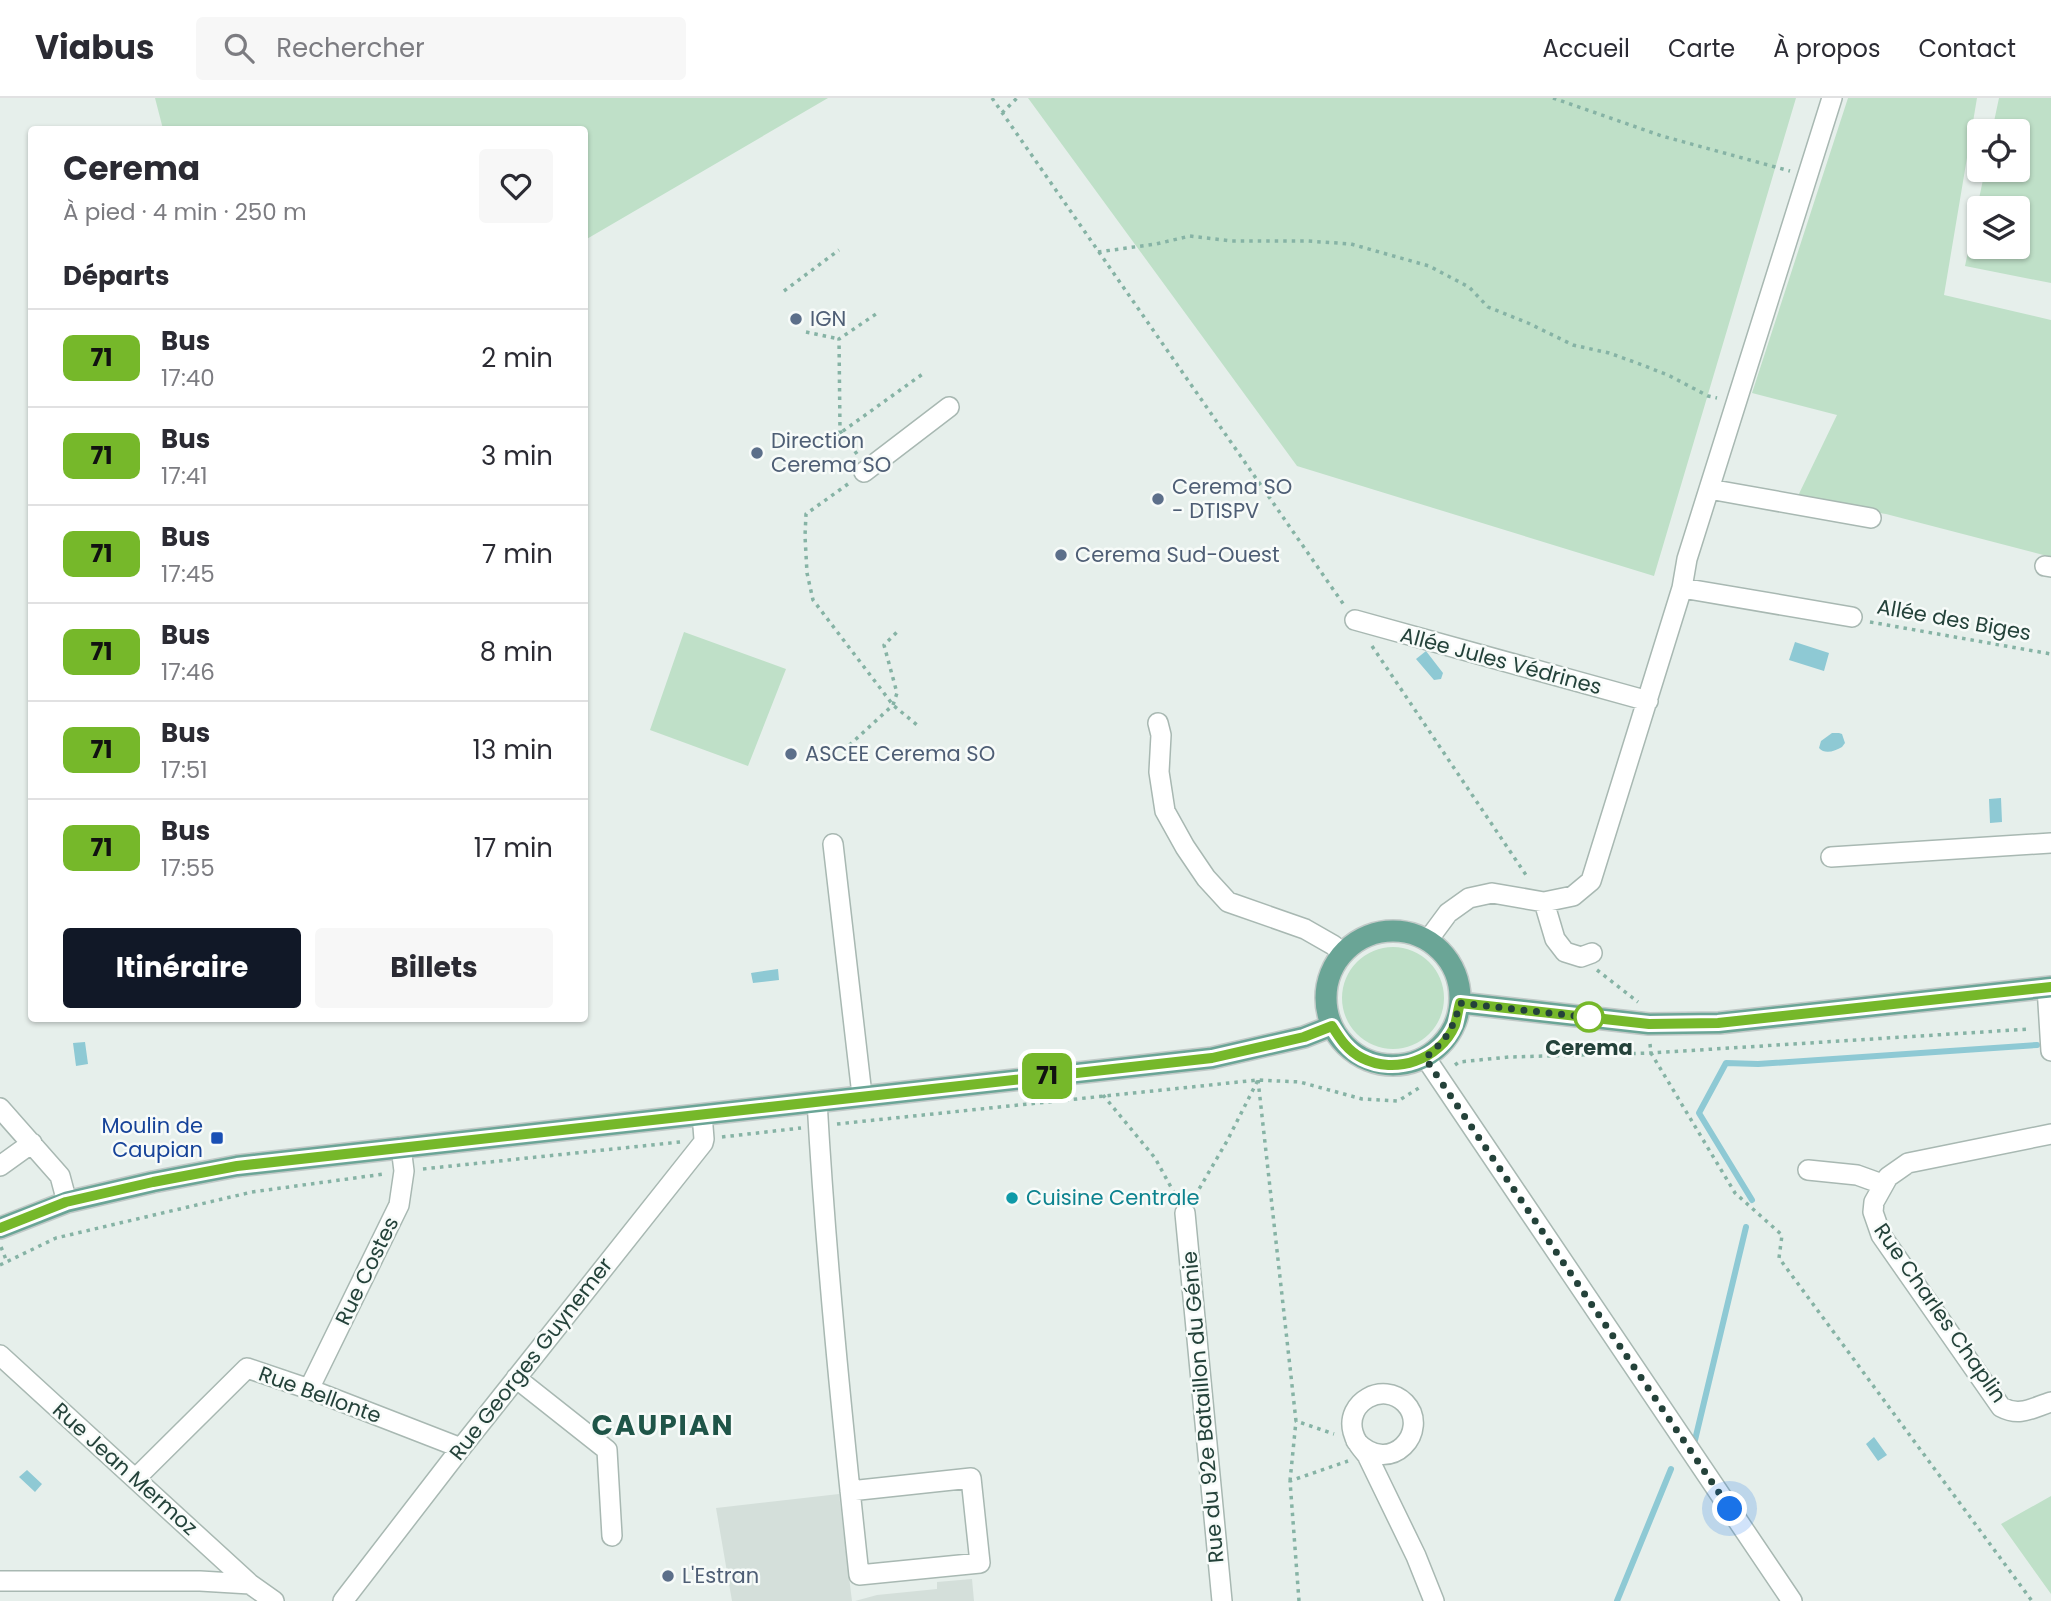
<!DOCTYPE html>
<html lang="fr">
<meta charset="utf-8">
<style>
body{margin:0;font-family:Poppins,sans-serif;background:#f7f7f7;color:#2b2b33;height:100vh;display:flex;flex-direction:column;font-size:26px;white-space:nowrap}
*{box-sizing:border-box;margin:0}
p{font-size:23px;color:#7c7c81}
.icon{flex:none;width:38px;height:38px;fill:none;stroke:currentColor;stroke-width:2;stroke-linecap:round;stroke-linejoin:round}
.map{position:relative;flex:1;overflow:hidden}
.details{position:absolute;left:28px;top:28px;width:560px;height:896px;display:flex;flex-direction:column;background:#fff;border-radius:7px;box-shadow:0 2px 5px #0004}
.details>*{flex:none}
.badge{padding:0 14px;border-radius:10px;font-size:24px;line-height:46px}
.controls{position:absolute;left:1967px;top:21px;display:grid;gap:14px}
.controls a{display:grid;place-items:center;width:63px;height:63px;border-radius:7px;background:#fff;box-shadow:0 2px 5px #0004;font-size:35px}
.you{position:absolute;width:35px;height:35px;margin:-18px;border:5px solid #fff;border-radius:50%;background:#1a73e8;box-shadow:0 0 0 10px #1a73e833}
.map>.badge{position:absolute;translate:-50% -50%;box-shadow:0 0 0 4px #fff}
h2{padding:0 35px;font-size:26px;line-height:63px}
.round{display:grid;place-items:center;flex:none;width:74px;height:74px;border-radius:7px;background:#f7f7f7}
.summary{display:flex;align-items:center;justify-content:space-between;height:119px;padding:0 35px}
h1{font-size:33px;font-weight:700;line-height:52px}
.primary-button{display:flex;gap:14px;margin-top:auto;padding:14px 35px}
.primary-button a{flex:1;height:80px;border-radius:7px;background:#111827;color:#fff;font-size:28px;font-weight:700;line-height:80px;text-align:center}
.primary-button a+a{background:#f7f7f7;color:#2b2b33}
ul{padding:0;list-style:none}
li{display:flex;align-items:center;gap:21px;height:98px;padding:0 35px;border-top:2px solid #e1e1e2}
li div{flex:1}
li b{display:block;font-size:26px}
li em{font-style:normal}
li .badge{min-width:77px;font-weight:700;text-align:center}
header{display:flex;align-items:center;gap:42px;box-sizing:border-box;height:98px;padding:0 35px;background:#fff;border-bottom:2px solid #e1e1e2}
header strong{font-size:33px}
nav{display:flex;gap:38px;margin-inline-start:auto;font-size:24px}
.search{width:490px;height:63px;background:#f7f7f7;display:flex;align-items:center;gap:18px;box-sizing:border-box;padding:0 24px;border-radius:7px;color:#7c7c81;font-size:26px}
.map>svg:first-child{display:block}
.built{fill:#d4dfda}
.green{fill:#bfe0c8;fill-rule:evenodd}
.water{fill:#8ec9d4}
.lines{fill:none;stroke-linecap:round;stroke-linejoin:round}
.stream{stroke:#8ec9d4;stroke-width:6}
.minor-casing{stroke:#a8b8b2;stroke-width:22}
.major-casing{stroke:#c2cac8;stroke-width:24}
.path{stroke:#86b3a5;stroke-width:3.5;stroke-dasharray:3.5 5;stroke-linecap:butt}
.minor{stroke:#fff;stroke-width:19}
.major{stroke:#6aa596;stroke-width:21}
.line-casing{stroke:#fff;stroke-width:16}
.line{stroke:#76b82a;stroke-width:10}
.walk{stroke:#24423a;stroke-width:7;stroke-dasharray:0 12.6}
.service-dot{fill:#5c6f8a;stroke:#f7fbf9;stroke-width:2.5}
.stop-dot{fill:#fff;stroke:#76b82a;stroke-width:3.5}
.transit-dot{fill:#1a4fb4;stroke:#f7fbf9;stroke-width:2.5}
.culture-dot{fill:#0f9aa8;stroke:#f7fbf9;stroke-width:2.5}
.labels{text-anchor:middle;stroke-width:5;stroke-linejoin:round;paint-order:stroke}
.service-label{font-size:21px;fill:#4e5e75;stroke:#f7fbf9;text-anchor:start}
.street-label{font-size:21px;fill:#24423a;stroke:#f7fbf9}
.stop-label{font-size:21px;font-weight:bold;fill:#24423a;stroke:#f7fbf9}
.transit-label{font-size:21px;fill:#164399;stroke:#f7fbf9;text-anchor:end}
.culture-label{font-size:21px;fill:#0d838f;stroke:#f7fbf9;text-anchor:start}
.district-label{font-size:28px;font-weight:bold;letter-spacing:2px;fill:#1f5548;stroke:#f7fbf9}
</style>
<header>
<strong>Viabus</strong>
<div class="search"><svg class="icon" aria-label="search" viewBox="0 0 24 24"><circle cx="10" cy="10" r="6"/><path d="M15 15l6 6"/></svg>Rechercher</div>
<nav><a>Accueil</a><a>Carte</a><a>À propos</a><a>Contact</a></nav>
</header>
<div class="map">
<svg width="2051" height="1503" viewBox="0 0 2051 1503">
<rect width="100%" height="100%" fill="#e6efeb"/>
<path class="built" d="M839 1396 852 1503H732L716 1410Z
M972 1481 974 1503H855L877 1497 937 1491V1484Z"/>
<path class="green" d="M155 0H828L585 142 584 32 163 31Z
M1028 0H1796L1654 478 1297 368Z
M1848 0H1977L1944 197 2051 222V459L1886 416 1796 402 1837 317 1752 295Z
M1999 0H2051V185L1965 168 1985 72H2018V33H1992ZM1979 110H2018V149H1979Z
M684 534 786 571 748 668 650 632Z
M1342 900a51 51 0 1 1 102 0a51 51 0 1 1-102 0Z
M2051 1398V1496L2001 1426Z"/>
<path class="water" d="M1795 544 1829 555 1824 573 1789 562Z
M1426 553 1443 575 1441 581 1434 582 1416 561Z
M1832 635H1839L1842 636 1845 645 1842 649C1835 653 1825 657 1819 650L1821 643Z
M2001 700 2002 724 1990 725 1989 701Z
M778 871 779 882 753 885 751 875Z
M85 944 88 966 76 968 73 945Z
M1874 1339 1887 1357 1878 1363 1866 1346Z
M27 1372 42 1386 35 1394 19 1379Z"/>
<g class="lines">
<path class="stream" d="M1752 1102 1699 1015 1726 965 1758 966 2037 947
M1695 1342 1746 1129
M1617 1503 1671 1371"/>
<g class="minor-casing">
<path id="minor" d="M864 374 949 309
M1709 391 1871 420
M2045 468 2051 469
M1682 490 1687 461 1832 0
M1355 522 1648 603
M1158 625 1161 637 1159 674 1165 713 1185 749 1206 780 1228 804 1305 831 1333 847 1343 855
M833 746 862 997
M1831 759 2051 745
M1544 804 1555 841 1565 854 1581 859 1592 855
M1428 842 1448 815 1469 800 1492 795 1544 804 1573 798 1591 783 1682 490 1852 519
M2047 889 2051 953
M1425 959 1792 1503
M817 1003C826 1162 842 1319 859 1477L980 1465 971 1380 850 1393
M0 1010 60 1078 67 1104
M2051 1036 1908 1065 1888 1079 1874 1104 1873 1114 1881 1137 2001 1309C2020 1319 2032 1310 2051 1304
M0 1068 32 1045
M1808 1072 1857 1077 1882 1086
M1185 1115 1222 1503
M0 1257 250 1486
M516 1280 607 1352 612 1438
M309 1291 399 1107 404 1073 401 1049
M1356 1343C1391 1380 1431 1332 1405 1305 1383 1283 1345 1304 1353 1334 1355 1343 1361 1350 1367 1357L1416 1458 1434 1503
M136 1380 247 1270 309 1291 461 1350
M0 1483H200L250 1486 274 1503
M343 1503 461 1350 703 1045 704 1041 702 1016"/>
</g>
<g class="major-casing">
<path id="major" d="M1326 900a67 67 0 1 1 134 0a67 67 0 1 1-134 0Z
M1460 905 1649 926 1719 925 2051 889
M0 1130 67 1104 153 1084 237 1068 1212 960 1304 939 1332 928"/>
</g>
<path class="path" d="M992 0 1344 507
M1553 0 1662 38 1790 73
M1002 15 1017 0
M1098 154 1156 146 1190 138 1232 143H1307L1351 146 1429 168 1469 189 1488 209 1528 225 1573 247 1609 255 1637 265 1668 277 1708 298 1717 300
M784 193 839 152
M806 234 839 241
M822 348 924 275
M857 356 840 333 839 241 879 214
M848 386 806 416 805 438 807 475 813 502 893 607 917 627
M1870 524 2051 556
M1372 548 1528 780
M843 653 893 607 897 595 884 547 898 533
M1597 872 1638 904
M1650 946 1651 955 1735 1095 1782 1137 1779 1160 2032 1503
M1455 967 1459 964 1509 959 1651 955 2030 931
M1258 982 1296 1323 1334 1336
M1103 997 1155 1060 1177 1100
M837 1026 1258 982 1300 984 1362 1001 1398 1003 1422 988
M722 1039 801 1030
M423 1071 680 1044
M1195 1098 1227 1043 1258 982
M1 1149 7 1164
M0 1167 56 1140 252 1094 384 1076
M1290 1383 1296 1323
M1299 1503 1290 1383 1348 1363"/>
<use href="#minor" class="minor"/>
<use href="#major" class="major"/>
</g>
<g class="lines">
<g class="line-casing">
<path id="line" d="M0 1130 66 1104 153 1084 237 1068 1212 960 1304 939 1332 928C1340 941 1348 953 1362 960 1395 977 1440 962 1455 927 1457 920 1458 912 1460 905L1649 926 1718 925 2051 889"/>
</g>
<use href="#line" class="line"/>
<path class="walk" d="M1589 919 1594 920 1460 905C1453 932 1446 942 1425 960L1730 1411"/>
</g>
<g class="service-dot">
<circle cx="796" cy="221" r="7"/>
<circle cx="757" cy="355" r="7"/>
<circle cx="1158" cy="401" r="7"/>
<circle cx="1061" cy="457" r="7"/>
<circle cx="791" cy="656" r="7"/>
<circle cx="668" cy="1478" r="7"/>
</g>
<circle class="stop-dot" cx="1589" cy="919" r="14"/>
<rect class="transit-dot" x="210" y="1033" width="14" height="14" rx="3.5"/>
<circle class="culture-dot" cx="1012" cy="1100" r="7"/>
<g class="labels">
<g class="service-label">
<text x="810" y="228">IGN</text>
<text x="771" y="350">Direction<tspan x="771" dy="24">Cerema SO</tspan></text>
<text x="1172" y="396">Cerema SO<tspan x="1172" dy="24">- DTISPV</tspan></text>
<text x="1075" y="464">Cerema Sud-Ouest</text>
<text x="805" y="663">ASCEE Cerema SO</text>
<text x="682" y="1485">L'Estran</text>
</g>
<g class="street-label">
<text transform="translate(1954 522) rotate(10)" y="7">Allée des Biges</text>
<text transform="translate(1501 563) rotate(15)" y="7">Allée Jules Védrines</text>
<text transform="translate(367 1173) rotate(-64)" y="7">Rue Costes</text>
<text transform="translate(1940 1215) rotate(55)" y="7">Rue Charles Chaplin</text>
<text transform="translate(531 1261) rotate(-52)" y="7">Rue Georges Guynemer</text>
<text transform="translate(320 1297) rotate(20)" y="7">Rue Bellonte</text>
<text transform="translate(1203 1309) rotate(-95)" y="7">Rue du 92e Bataillon du Génie</text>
<text transform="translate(125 1371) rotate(42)" y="7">Rue Jean Mermoz</text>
</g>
<g class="stop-label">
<text x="1589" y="957">Cerema</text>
</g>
<g class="transit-label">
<text x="203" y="1035">Moulin de<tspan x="203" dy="24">Caupian</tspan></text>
</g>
<g class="culture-label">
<text x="1026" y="1107">Cuisine Centrale</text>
</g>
<g class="district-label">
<text x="663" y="1337">CAUPIAN</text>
</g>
</g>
</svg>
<div class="controls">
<a><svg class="icon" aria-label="locate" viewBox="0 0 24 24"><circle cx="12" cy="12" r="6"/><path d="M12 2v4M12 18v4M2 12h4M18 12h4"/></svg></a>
<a><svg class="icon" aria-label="layers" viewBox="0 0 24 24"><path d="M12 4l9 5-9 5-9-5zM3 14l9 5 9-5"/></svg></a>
</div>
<div class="you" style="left:1730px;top:1411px"></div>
<b class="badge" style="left:1047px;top:978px;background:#76b82a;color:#111">71</b>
<section class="details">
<div class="summary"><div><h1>Cerema</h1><p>À pied · 4 min · 250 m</p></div><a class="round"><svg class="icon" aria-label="heart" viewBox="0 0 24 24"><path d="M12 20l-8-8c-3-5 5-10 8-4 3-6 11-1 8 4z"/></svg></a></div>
<h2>Départs</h2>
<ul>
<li><span class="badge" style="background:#76b82a;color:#111">71</span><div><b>Bus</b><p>17:40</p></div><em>2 min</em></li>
<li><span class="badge" style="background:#76b82a;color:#111">71</span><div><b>Bus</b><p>17:41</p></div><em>3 min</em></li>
<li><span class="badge" style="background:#76b82a;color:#111">71</span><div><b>Bus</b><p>17:45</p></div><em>7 min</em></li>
<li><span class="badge" style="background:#76b82a;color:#111">71</span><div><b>Bus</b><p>17:46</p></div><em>8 min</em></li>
<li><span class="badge" style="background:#76b82a;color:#111">71</span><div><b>Bus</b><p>17:51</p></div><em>13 min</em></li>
<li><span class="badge" style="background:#76b82a;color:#111">71</span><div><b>Bus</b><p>17:55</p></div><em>17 min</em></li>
</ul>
<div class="primary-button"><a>Itinéraire</a><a>Billets</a></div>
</section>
</div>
